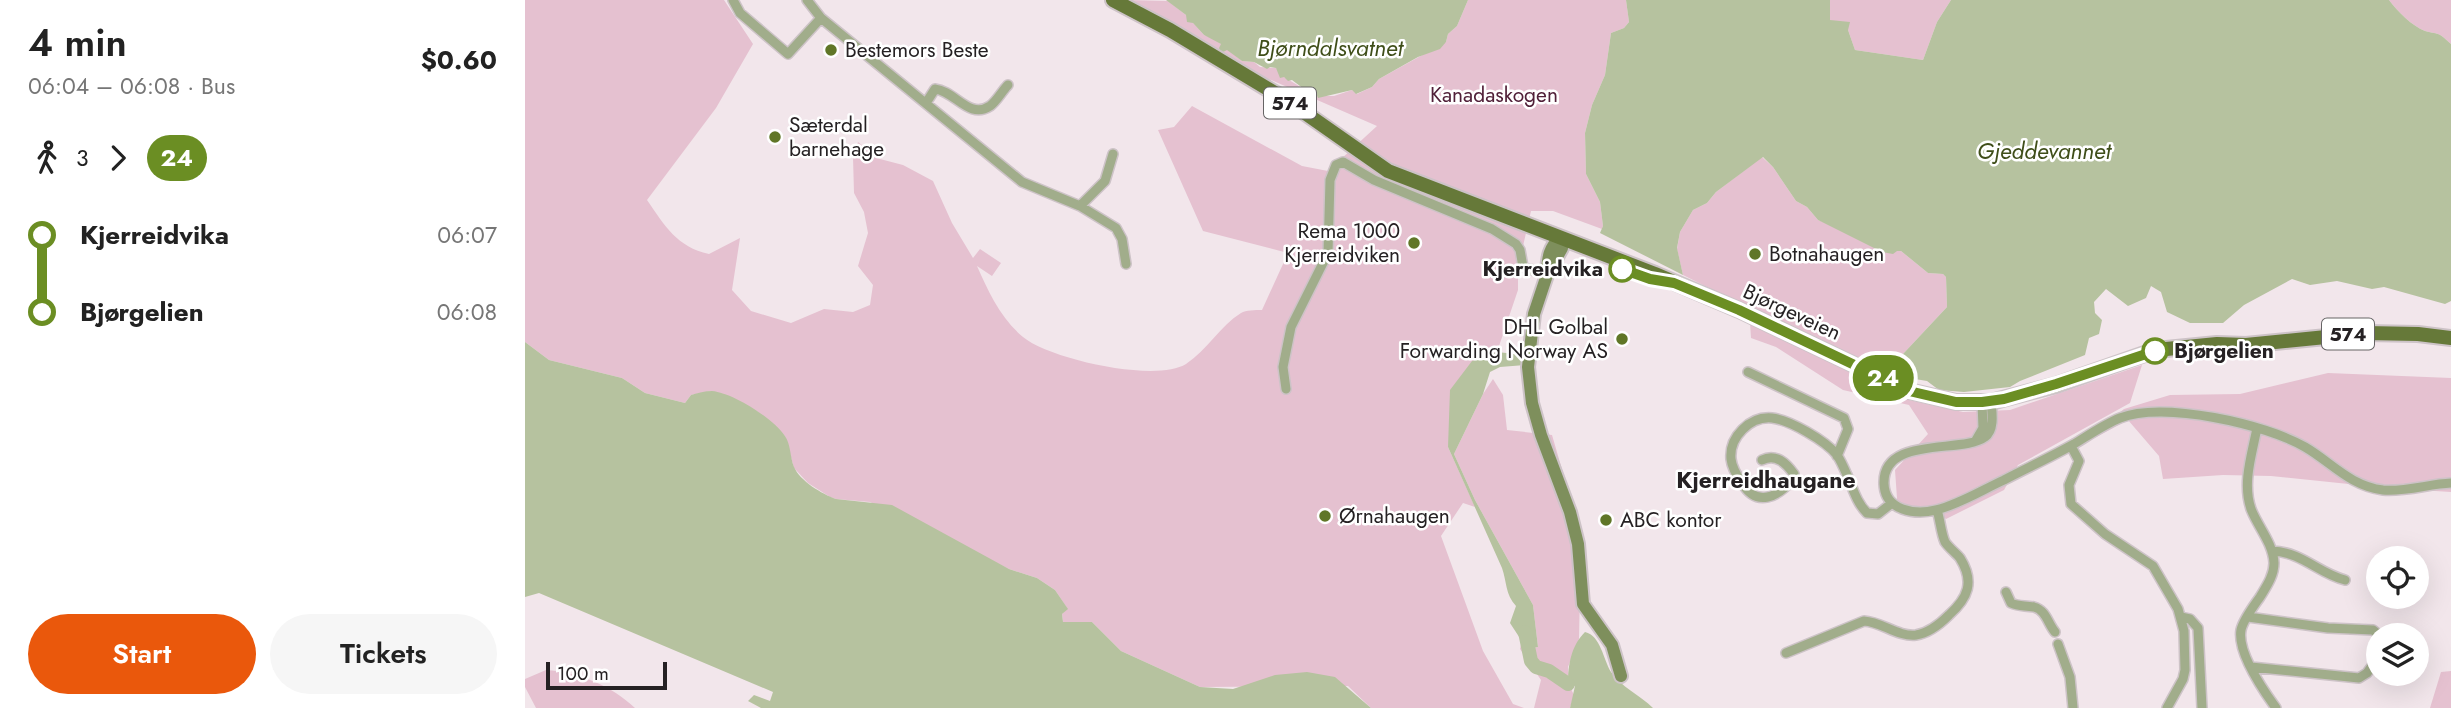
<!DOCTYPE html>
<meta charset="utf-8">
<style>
body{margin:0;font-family:Jost,sans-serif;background:#f6f6f6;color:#222;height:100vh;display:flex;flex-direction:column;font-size:26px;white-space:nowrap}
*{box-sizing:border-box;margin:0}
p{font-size:23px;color:#767676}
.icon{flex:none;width:38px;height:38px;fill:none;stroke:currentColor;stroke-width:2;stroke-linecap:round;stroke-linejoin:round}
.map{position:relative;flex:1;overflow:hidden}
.sheet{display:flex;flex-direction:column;background:#fff;width:525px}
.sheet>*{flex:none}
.badge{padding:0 14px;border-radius:23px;font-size:24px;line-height:46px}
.controls{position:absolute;left:1841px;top:546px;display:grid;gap:14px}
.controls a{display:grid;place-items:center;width:63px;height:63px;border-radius:50%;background:#fff;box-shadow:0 7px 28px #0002;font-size:35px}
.scale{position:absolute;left:21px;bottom:18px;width:121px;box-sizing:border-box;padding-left:7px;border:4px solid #252123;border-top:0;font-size:19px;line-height:24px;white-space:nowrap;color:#252123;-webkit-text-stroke:5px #fff;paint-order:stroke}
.map>.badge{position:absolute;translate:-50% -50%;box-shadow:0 0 0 4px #fff}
.legs{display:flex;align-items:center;gap:10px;height:77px;padding:0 28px;font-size:23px}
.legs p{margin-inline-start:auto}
.headline{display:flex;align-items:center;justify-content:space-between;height:119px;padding:0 28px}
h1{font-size:38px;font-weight:600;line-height:52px}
.primary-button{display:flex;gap:14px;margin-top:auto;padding:14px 28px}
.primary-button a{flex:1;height:80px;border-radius:42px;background:#ea580c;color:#fff;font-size:28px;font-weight:600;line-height:80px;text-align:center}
.primary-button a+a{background:#f6f6f6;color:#222}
ul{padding:0 28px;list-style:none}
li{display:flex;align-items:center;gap:24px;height:77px;font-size:26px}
li i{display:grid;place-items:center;width:10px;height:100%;margin:0 9px;background:currentColor}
li i::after{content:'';width:18px;height:18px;margin:-9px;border:5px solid;border-radius:50%;background:#fff}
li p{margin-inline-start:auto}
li:first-child i{background:linear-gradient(#0000 50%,currentColor 0)}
li:last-child i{background:linear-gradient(currentColor 50%,#0000 0)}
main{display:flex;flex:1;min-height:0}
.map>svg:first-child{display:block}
.green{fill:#e5c1d0}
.water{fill:#b6c29f}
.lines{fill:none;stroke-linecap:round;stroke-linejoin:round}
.river{stroke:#b6c29f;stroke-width:14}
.street-casing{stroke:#cdc3c7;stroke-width:12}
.secondary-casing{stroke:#cdc3c7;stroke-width:16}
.primary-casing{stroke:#cdc3c7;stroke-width:18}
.street{stroke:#a1ad8b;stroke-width:9}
.secondary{stroke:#7e8f5c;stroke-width:12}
.primary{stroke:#667939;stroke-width:14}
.line-1-casing{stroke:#fff;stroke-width:16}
.line-1{stroke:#6b8e23;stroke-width:10}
.poi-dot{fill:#607627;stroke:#fff;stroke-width:2.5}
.stop-1-dot{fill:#fff;stroke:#6b8e23;stroke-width:3.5}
.labels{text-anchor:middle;stroke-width:5;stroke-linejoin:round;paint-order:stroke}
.shield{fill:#fff;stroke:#666465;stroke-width:2}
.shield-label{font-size:19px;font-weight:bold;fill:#252123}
.poi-label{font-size:21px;fill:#252123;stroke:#fff;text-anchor:start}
.park-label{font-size:21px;fill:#512039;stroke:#fff}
.stop-label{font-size:21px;font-weight:bold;fill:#252123;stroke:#fff;text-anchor:end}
.street-label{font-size:21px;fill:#252123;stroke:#fff}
.water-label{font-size:23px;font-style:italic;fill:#3f4e19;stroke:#fff}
.neighbourhood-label{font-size:23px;font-weight:bold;fill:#252123;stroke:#fff}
</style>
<main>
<section class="sheet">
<div class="headline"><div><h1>4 min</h1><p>06:04 – 06:08 · Bus</p></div><b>$0.60</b></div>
<div class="legs"><svg class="icon" aria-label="walk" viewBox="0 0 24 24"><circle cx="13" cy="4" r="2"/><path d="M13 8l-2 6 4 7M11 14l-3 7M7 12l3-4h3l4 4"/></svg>3<svg class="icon" aria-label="forward" viewBox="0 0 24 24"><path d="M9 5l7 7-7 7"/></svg><b class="badge" style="background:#6b8e23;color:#fff">24</b></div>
<ul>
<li><i style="color:#6b8e23"></i><b>Kjerreidvika</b><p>06:07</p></li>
<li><i style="color:#6b8e23"></i><b>Bjørgelien</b><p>06:08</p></li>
</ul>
<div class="primary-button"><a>Start</a><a>Tickets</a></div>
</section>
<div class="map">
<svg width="1926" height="708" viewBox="0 0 1926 708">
<rect width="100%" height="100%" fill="#f2e6eb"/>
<path class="green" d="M0 0H199L228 44 191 108 122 200C140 226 152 247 184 254L215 238 207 290 226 311 266 323 299 309 328 312 345 305 348 285 333 266 343 233 339 212 329 193 328 157 333 142 355 159 378 165 408 181 427 223 448 258 455 249 476 263 467 276 452 266C463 291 476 319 498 337 524 359 631 383 661 364 682 350 695 326 716 313 721 310 730 310 737 310L763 253 678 231 633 130 649 127 667 106 777 166 803 171 852 126 707 63 602 0 643 1 661 15 679 35 691 40 717 61 729 62 735 67 751 68 759 77 779 89 798 96H809L827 90 832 94 847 87 854 79 921 42 923 34 932 26 943 0H1101L1104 22 1099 28 1086 33 1080 75 1067 105 1060 133 1061 174 1075 202 1078 226 1077 229 1028 211H1006L993 268V290L972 352 954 357 923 447 950 507 938 503 916 536 958 651 988 704 999 708H846L823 686 675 687 596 651 567 622H538L537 614 542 608 530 590 512 578 484 569 345 502 311 499 305 497 283 483 269 468 260 436 233 412 186 391 166 395 160 403 120 393 97 378 24 360 0 342Z
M1305 0H1426L1412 22 1398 60 1330 50 1323 30 1305 20Z
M1864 0H1926V44C1913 32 1916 35 1900 31 1887 26 1872 11 1864 0Z
M1237 157 1248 167 1271 201 1282 207 1293 220 1376 251 1403 273 1418 274 1421 277 1422 307 1378 354 1379 358 1365 384 1384 400 1438 412 1485 410 1617 365 1605 403 1493 465 1479 490 1421 519 1408 507 1373 512 1370 470 1403 434 1384 405 1318 390 1251 347 1226 338 1224 308 1158 275 1152 249 1155 232 1168 210 1182 203 1191 192Z
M1803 373 1926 378V492L1862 488 1746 476 1698 475 1638 479 1634 456 1603 420 1562 442 1568 434 1599 409 1645 395 1715 394Z
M968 379 978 395 982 430 1027 435 1041 483 1051 533 1055 589 1054 639 1043 667 1044 685 1049 695 1045 708H1009L1016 680 995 649 997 640 1003 649 1013 647 1008 605 950 500 929 454 958 394Z
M21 670C53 672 87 686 110 708H11L0 687V679Z
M1926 671V708H1905L1916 672Z"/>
<path class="water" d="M641 0H943L932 26 923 34 921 42 915 49 893 57 854 79 847 87 831 94 827 90 793 98 791 93 779 89 767 80 763 81 759 77 755 78 751 68 745 67 742 69 729 62 717 61 702 50 696 53 694 48 696 44 679 35 668 23 662 22 661 15Z
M1101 0H1305V20L1325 22 1323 30 1330 50 1398 60 1412 22 1426 0H1864C1872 11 1887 26 1900 31 1916 35 1913 32 1926 44V301L1920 304 1859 287 1847 289 1812 281 1785 285 1767 279 1719 305 1698 323H1665L1642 312 1636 292 1626 286 1621 298 1603 306 1581 289 1569 302 1570 313 1577 320 1574 334 1564 338 1560 355 1495 381 1485 387 1439 392 1414 390 1402 381 1384 378 1378 354 1422 307 1421 277 1418 274 1403 273 1376 251H1372L1368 254 1357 252 1293 220 1282 207 1271 201 1248 167 1238 157 1191 192 1182 203 1168 210 1155 232 1152 248 1158 275 1075 233 1078 226 1075 202 1061 174 1060 133 1067 105 1080 75 1086 33 1099 28 1104 22Z
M0 342 24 360 97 378 120 393 160 403 166 395C173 393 180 391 187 391 208 393 248 418 260 436 266 445 265 457 269 467 275 481 297 494 311 499L367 505 484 569 512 578 530 590 543 609 537 614 538 622H567L596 651 675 687 708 689 750 675 782 672 810 677 846 708H236L223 701 229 695 245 701 248 692 14 593 0 597Z
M972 352 1000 355V365L975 367 965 372 958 394 929 454 950 500 1008 605 1013 647 1002 649 985 623 991 606C980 594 982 582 977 568L923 447 925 390 947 361Z
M1060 632C1076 636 1078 659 1086 672 1095 686 1116 696 1128 708H1045L1050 686 1043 684C1043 665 1046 646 1060 632Z"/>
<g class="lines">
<path class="river" d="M1000 632 1006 661 1011 667 1024 671 1043 684"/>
<g class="street-casing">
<path id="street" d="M208 0 215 13 263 54 296 18
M282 0 296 18 497 182 555 206 591 228 597 239 601 264
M401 103 410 89C430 91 444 120 465 106 472 101 477 91 483 85
M555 206 580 181 588 154
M1223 372 1319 418 1323 429 1312 456
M761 389 758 367 766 327 803 253 805 180 811 165 818 162 849 180 967 229 991 244 995 250 998 267 1022 275
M1466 402C1467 412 1470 430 1460 437 1438 454 1357 435 1359 484 1360 511 1390 515 1411 510 1435 504 1457 490 1479 480 1502 468 1526 457 1549 444 1564 435 1580 424 1595 418 1638 401 1741 424 1780 447 1806 462 1825 486 1858 490 1880 492 1904 484 1926 483
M1732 428C1727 454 1717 483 1726 509 1733 527 1748 543 1749 563 1749 576 1741 587 1735 597 1728 607 1718 620 1716 630 1712 652 1738 690 1751 708
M1451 440 1458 428 1457 402
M1546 446 1554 461 1544 485 1546 504 1580 534 1628 566 1653 609 1659 631 1660 670 1658 679 1642 708
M1237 460C1251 453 1261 463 1269 474V478C1253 497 1232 508 1217 483 1212 476 1207 468 1206 459 1204 437 1225 416 1247 418 1265 420 1301 441 1312 455 1316 461 1319 468 1322 475 1328 488 1331 502 1342 513L1353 514 1367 503
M1747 551C1777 552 1793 573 1820 580
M1481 592 1486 603C1494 607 1500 605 1509 607 1521 610 1523 624 1530 632
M1656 617 1665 619 1673 628 1677 708
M1723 617 1803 628 1848 630 1854 635
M1533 644 1545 677 1548 708
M1261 653 1339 621C1357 622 1373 637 1391 635 1404 633 1415 624 1424 615 1443 598 1450 582 1435 558 1431 553 1424 548 1420 542 1416 533 1415 519 1412 510
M1726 667 1834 678 1842 673 1853 658"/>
</g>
<g class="secondary-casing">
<path id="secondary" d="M1035 238 1037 248 1022 275 1009 314 1003 367 1007 403 1016 435 1045 512 1053 544 1058 604 1087 645 1096 676
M1022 271C1023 257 1024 248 1035 238"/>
</g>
<g class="primary-casing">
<path id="primary" d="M588 0 645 30 763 101 863 171 1130 274 1214 310 1384 391 1431 402H1466L1531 385 1631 350 1692 344 1721 345 1841 333 1893 334 1926 338"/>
</g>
<use href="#street" class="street"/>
<use href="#secondary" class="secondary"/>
<use href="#primary" class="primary"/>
</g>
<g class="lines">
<g class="line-1-casing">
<path id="line-1" d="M1097 269 1125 279 1149 283 1214 310 1384 391 1431 402H1457L1479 399 1531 384 1630 351"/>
</g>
<use href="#line-1" class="line-1"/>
</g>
<g class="poi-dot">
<circle cx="306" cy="50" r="7"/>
<circle cx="250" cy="137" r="7"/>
<circle cx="889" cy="243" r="7"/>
<circle cx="1230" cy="254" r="7"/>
<circle cx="1097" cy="339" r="7"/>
<circle cx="800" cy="516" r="7"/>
<circle cx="1081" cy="520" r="7"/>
</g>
<g class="stop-1-dot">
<circle cx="1097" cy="269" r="12"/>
<circle cx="1630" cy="351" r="12"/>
</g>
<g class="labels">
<g class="shield">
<rect x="739" y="87.5" width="52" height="31" rx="5"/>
<rect x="1797" y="318.5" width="52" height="31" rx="5"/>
</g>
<g class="shield-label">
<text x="765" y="110">574</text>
<text x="1823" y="341">574</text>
</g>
<g class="poi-label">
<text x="320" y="57">Bestemors Beste</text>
<text x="264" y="132">Sæterdal<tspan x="264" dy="24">barnehage</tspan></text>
<text x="875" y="238" text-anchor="end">Rema 1000<tspan x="875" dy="24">Kjerreidviken</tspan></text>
<text x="1244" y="261">Botnahaugen</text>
<text x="1083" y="334" text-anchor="end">DHL Golbal<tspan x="1083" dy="24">Forwarding Norway AS</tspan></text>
<text x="814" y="523">Ørnahaugen</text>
<text x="1095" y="527">ABC kontor</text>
</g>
<g class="park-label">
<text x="969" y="102">Kanadaskogen</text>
</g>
<g class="stop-label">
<text x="1078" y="276">Kjerreidvika</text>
<text x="1649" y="358" text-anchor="start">Bjørgelien</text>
</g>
<g class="street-label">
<text transform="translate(1267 312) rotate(25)" y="7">Bjørgeveien</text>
</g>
<g class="water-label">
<text x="805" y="56">Bjørndalsvatnet</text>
<text x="1519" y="159">Gjeddevannet</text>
</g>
<g class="neighbourhood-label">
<text x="1241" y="488">Kjerreidhaugane</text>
</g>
</g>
</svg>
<div class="controls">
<a><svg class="icon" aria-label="locate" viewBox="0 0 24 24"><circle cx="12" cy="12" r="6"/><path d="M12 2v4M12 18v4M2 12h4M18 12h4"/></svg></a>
<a><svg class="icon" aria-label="layers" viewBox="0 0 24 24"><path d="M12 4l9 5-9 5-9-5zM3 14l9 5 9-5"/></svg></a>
</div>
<div class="scale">100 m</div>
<b class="badge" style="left:1358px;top:378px;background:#6b8e23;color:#fff">24</b>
</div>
</main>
